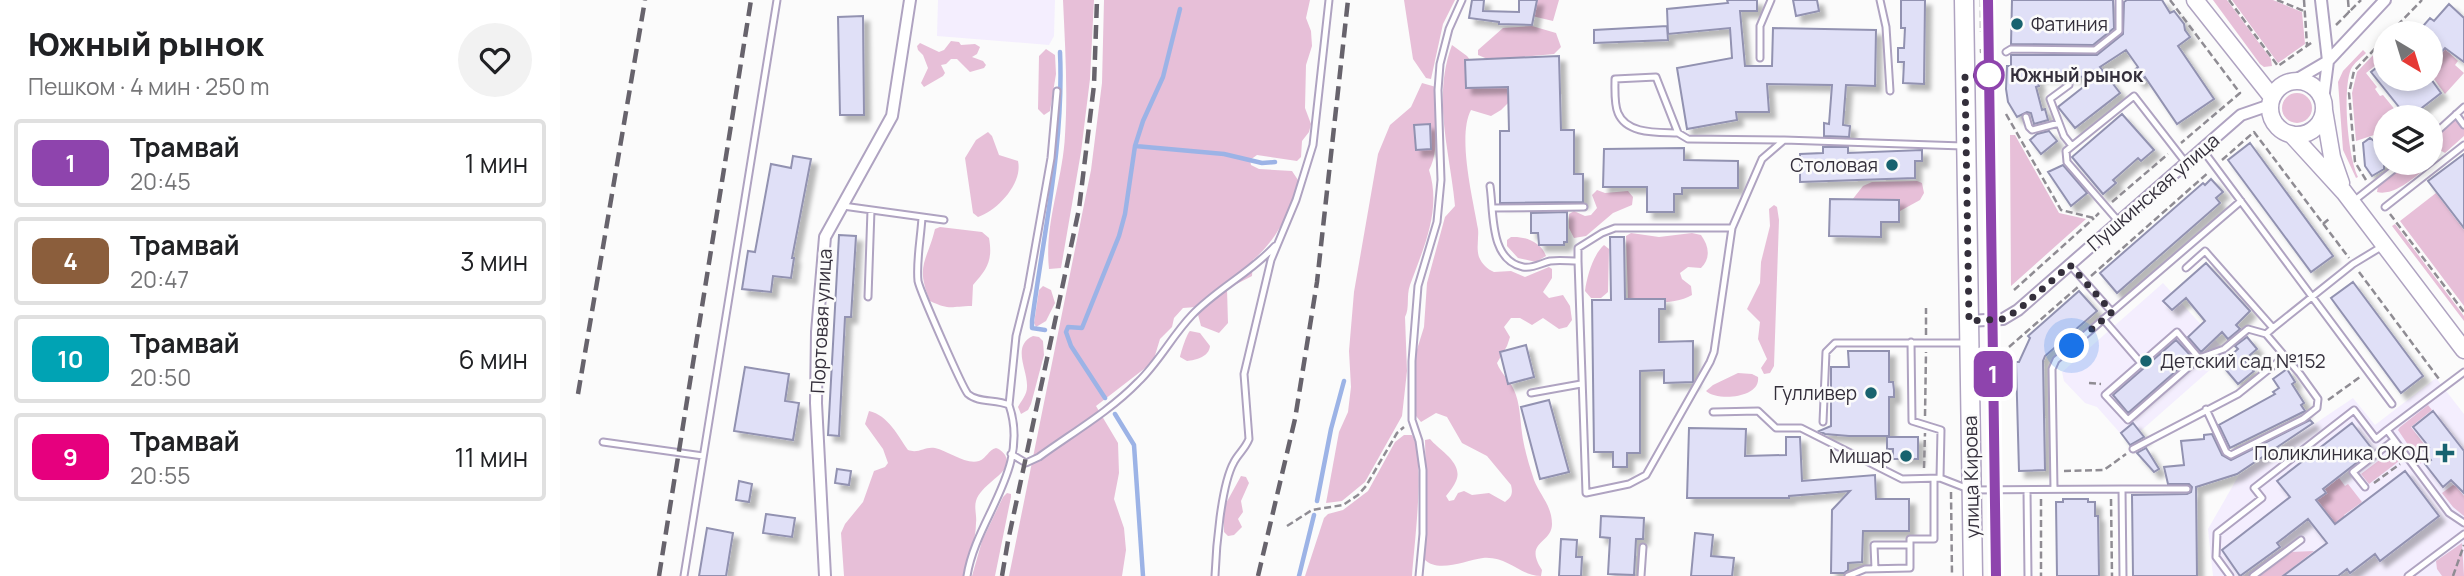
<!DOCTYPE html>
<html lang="ru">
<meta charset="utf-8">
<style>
body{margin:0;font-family:Manrope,sans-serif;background:#f2f2f2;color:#202124;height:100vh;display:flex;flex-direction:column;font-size:26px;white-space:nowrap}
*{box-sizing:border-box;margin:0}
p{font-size:23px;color:#757577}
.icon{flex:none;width:38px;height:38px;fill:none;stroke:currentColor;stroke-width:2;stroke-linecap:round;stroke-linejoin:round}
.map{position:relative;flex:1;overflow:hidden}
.panel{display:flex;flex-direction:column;background:#fff;width:560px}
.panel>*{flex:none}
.badge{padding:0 14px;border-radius:10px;font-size:24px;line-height:46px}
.needle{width:46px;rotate:142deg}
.tools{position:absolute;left:1813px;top:21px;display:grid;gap:14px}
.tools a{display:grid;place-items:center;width:70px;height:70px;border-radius:50%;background:#fff;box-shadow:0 4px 10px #0003;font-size:35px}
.you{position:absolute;width:35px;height:35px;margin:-18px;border:5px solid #fff;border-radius:50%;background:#1a73e8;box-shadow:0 0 0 10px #1a73e833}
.map>.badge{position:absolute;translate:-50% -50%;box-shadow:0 0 0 4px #fff}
.round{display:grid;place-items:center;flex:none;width:74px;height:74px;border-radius:37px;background:#f2f2f2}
.overview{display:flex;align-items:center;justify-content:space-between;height:119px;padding:0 28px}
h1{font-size:33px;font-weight:800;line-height:52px}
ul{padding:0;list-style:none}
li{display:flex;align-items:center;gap:21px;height:88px;margin:0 14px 10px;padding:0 14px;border:4px solid #e0e0e0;border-radius:7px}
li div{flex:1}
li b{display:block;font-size:26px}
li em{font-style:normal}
li .badge{min-width:77px;font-weight:700;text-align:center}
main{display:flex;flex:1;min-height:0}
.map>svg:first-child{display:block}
.built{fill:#f4eefe}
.green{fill:#e7bfd8}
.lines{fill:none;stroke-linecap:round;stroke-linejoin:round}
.stream{stroke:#9cb3e6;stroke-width:4.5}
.building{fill:#e0e0f7;stroke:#9292b1;stroke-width:2;filter:url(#shadow)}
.service-casing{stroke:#afa3c1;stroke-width:9}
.minor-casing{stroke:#afa3c1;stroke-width:14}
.secondary-casing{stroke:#afa3c1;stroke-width:19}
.primary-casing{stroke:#afa3c1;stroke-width:21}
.path{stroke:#8f8c93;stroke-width:2.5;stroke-dasharray:7 3.5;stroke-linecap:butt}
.service{stroke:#fff;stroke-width:5}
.minor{stroke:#fff;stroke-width:10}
.secondary{stroke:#fff;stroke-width:16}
.primary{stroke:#fff;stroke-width:18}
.tram{stroke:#67636c;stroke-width:2}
.rail{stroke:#67636c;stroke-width:4.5;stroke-dasharray:14 7;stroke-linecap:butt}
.line-casing{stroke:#fff;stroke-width:16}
.line{stroke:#8e44ad;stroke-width:10}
.walk{stroke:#342f3b;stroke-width:7;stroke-dasharray:0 12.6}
.poi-dot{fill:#18636f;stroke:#fbfbfb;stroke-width:2.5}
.stop-dot{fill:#fff;stroke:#8e44ad;stroke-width:3.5}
.labels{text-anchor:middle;stroke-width:5;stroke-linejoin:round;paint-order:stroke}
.poi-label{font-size:19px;fill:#342f3b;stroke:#fbfbfb;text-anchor:end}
.stop-label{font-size:19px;font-weight:bold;fill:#342f3b;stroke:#fbfbfb;text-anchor:start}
.street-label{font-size:19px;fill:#342f3b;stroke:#fbfbfb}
</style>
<main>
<section class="panel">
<div class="overview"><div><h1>Южный рынок</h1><p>Пешком · 4 мин · 250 m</p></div><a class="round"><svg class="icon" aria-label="heart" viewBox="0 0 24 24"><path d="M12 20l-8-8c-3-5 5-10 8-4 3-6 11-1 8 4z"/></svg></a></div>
<ul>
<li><span class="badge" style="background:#8e44ad;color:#fff">1</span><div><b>Трамвай</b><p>20:45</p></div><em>1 мин</em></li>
<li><span class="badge" style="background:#8b5e3c;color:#fff">4</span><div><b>Трамвай</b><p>20:47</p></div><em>3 мин</em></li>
<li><span class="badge" style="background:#00a3b4;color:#fff">10</span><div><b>Трамвай</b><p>20:50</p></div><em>6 мин</em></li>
<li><span class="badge" style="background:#e6007e;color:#fff">9</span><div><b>Трамвай</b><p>20:55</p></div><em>11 мин</em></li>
</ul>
</section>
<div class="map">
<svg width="1904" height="576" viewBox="0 0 1904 576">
<defs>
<filter id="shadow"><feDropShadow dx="6" dy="6" stdDeviation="2" flood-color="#0004"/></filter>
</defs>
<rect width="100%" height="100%" fill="#fbfbfb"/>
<path class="built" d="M378 0H495L494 36 489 45 377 36Z
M1603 283 1668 354 1575 436 1567 427 1560 433 1537 407 1525 403 1504 381 1502 372Z
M1876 378 1904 414V576H1653L1648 529 1679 475 1793 398 1815 425Z"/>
<path class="green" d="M503 0H534L530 79 521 152 501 268 489 269C484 223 503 180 505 135 508 91 505 45 503 0Z
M544 0H750L746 18 751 31 752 46 746 65 745 108 751 124 749 132 742 141 741 157 737 161 697 155 690 160 691 165 699 169 732 171 738 180C732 209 717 240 693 260L692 276 667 289 668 323 659 333 641 326 636 307 623 308 614 318 612 327 600 339 593 362 536 406 558 443 559 473 554 499 564 528 566 550 562 576H449L531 170 542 83Z
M844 0H895L883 24 871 79 866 78 853 59Z
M967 0H999L993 21 968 15Z
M1653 0H1667L1711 59 1712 66 1704 67 1700 64Z
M1672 0H1713L1742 12 1745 44 1718 63Z
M972 26 996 33 1001 47 994 54 930 60 918 55V50L943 28Z
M391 41 399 42 401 45 415 44 420 47 417 54 412 57 423 61 426 65 424 68 410 72 397 59H391L386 64 381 65 385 73 383 76 364 87 361 83 368 68 363 55 358 50 357 46 360 43 379 52 384 50Z
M892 45 907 56 920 73 940 78 953 98 941 110 931 116 911 110C897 136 913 199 918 229 919 238 916 248 919 257 922 264 927 269 934 272L951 271 965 277 989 267 992 269V278L983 292 989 298 1003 295 1010 306 1012 320 1007 327 999 329 983 318 972 325 960 318H951L944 327 950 337 947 346 937 363C941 374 950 380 954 390 960 403 960 419 962 433 964 448 969 465 974 480 980 495 992 506 992 524 992 544 963 541 982 570L981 576C960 576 948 556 923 558 906 560 878 574 864 559L867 533 865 440 870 439C879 450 904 463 896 481 894 486 890 491 886 496L889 501 894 500 898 493 904 491 912 495 929 493 945 502C952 497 953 493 951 485L927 456 902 443 887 417 876 413 861 422 856 416 854 359 864 327 867 283 885 217 895 206C890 152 872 98 892 45Z
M486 49 495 55 496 74 490 111 484 115 478 109 479 56Z
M1885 49 1898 61 1895 65 1904 73 1885 94 1871 75V65Z
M1803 50 1806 53C1801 58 1794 63 1791 69 1782 90 1788 158 1798 177L1796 178 1783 150 1778 82 1783 71Z
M1816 52 1822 60 1806 73 1817 87 1815 89 1820 96 1823 95 1841 117H1825V144L1817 134 1796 141 1792 93 1797 72Z
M862 83 876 87C875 110 880 151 869 170 882 210 863 249 850 285 846 296 850 308 845 317L847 371 842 416 805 482 782 501 766 503 779 432 788 412 791 387 789 351 794 292 818 154 830 125 851 107Z
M1722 108a15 15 0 1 1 30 0a15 15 0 1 1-30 0Z
M1895 116 1904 128V136L1885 153 1878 149 1873 153 1876 160C1861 171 1837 197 1817 192L1818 186 1844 163H1871V138Z
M428 132 432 136 439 155 458 161C463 183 438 210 418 217L413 213 405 158 416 140Z
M1450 135H1455L1499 213 1526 219 1451 286Z
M1357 181 1362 183 1364 193 1360 200 1340 211 1292 200 1303 186 1312 182Z
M1037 190 1045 193 1068 191 1073 197 1072 205 1053 213 1026 236 1014 238 1009 228V214L1014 211 1025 216 1031 215 1037 208 1032 195Z
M1876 193 1904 230V306L1840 221Z
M1214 205 1217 207 1219 220 1214 366 1210 373 1204 374 1201 368 1207 359 1198 339 1200 322 1187 309 1200 283 1201 262 1210 226 1209 209Z
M1835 224 1904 316V321L1832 226Z
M380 227 422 232 429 238C433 261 427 269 413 285L412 306C391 306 391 311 370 301 355 265 367 262 375 229Z
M1071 233 1099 237 1132 233 1141 235C1149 246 1151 258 1141 268L1128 267 1120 273 1122 279 1131 286 1132 295C1116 305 1090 302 1072 302L1068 298 1066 236Z
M951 237C965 236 981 242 986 256L976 262 958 258 947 246V240Z
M1044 245 1049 249 1048 292 1041 298H1031L1025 291C1027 276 1033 255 1044 245Z
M483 286 491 290 495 303 486 321 476 327 474 323 479 290Z
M630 331 640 333 650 346C649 357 636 360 627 361L620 357C621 352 627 333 630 331Z
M473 336 479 337 483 341 484 355 471 404 468 410 461 414 458 407C461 401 467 395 467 387 468 370 451 346 473 336Z
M1178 373 1192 374 1198 377C1201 399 1156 401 1146 391L1153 385Z
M1868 405 1872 410 1851 427 1867 448 1862 452 1861 464 1838 430 1840 427Z
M309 411C328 415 338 436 348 450 359 454 365 446 375 448 388 451 406 465 419 461 427 458 428 450 436 448 442 450 448 456 447 464 444 476 421 485 416 501 414 508 417 516 416 523 416 541 408 558 405 576H284L281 533 285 524 303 502 314 471 325 467 328 463 323 449 305 424Z
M844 435H852C866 458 854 545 852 576H745L764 518 768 514 783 510 808 491 835 442Z
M1832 445 1843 458 1809 484 1801 474 1830 452Z
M681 476 686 477 689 483 681 501 683 512 678 519 682 527 674 535 668 536 664 532V507Z
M1779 478 1785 486 1788 484 1802 502 1784 515 1786 519 1777 526 1757 500 1767 493 1765 489Z
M1893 485 1896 486 1904 496V516L1893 507 1882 493Z
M447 493 451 494V497L435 576H412L422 541 443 497Z
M1902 543 1904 576H1882L1877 569 1876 561Z
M1754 551 1722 576H1700L1731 552Z"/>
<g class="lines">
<path class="stream" d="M575 146 664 154 702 163 715 162
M485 330 472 328V321C484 231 504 143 500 52
M545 398 511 346 506 332 508 327 522 328 559 236 565 214 575 146 583 121 603 77 620 9
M555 414 574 445 583 576
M757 501 771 429 784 381
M739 576 754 515"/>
</g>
<path class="building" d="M912 0H924L923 11 959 12V0H977L972 25 939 24V22L909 18Z
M1167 0H1197V11H1180L1185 66H1212L1213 28 1316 30 1315 86 1286 85 1283 125 1290 126 1289 137 1264 136V123L1269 124 1272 85 1207 84 1209 112H1176L1177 120 1127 129 1117 68 1172 58 1170 28 1108 34 1107 9 1168 3Z
M1233 0H1257L1259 11 1236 16Z
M1341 0H1365L1364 84 1343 83 1344 62H1338V48H1344L1345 28H1341Z
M1452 0H1553L1554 28 1533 45 1451 44Z
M1567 0H1602L1610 13 1614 11 1624 24 1625 30 1630 37 1618 46 1654 99 1617 124 1585 77 1579 82 1572 72 1578 67 1566 50 1540 67 1560 93 1515 128 1498 107 1536 77 1476 76 1479 86 1476 87 1482 110 1485 109 1488 120 1474 124 1471 113 1467 112 1457 117 1448 102 1446 89 1447 66H1451V55H1537L1563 34 1564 2Z
M1889 4 1904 18V62L1885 48 1871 64V33H1857L1870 18 1874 21Z
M303 16 304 115H280L278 17Z
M1107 26 1108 40 1034 43V30Z
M999 56 1001 130H1014V174H1023V202L940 203V131H949L948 87 906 88 905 60Z
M1825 61V79H1871L1881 93 1850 117H1847L1811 72Z
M1562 114 1594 150 1581 161 1578 158 1553 180 1556 183 1543 194 1512 157Z
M870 124 871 149 856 150 854 125Z
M1489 131 1497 141 1481 154 1470 140 1477 134Z
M1810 138 1825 149 1824 169 1812 176 1805 166 1803 143Z
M1690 143 1773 256 1751 272 1668 160Z
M1263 147H1288V153L1362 150V161H1355V178L1240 182V154L1263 153Z
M1124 148V160L1178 161V188H1122V194H1114V212H1087V187H1043L1044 149Z
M1904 154V228L1868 181Z
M233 156 251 159 232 258H234L231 278 213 276 211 292 182 289 188 251 195 252 211 164 231 168Z
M1503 165 1527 193 1511 206 1488 172Z
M1651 179 1663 192 1656 198 1660 203 1557 293 1540 273 1643 183 1645 185Z
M1270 199 1339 200V222H1321V237L1269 236Z
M1007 212V242H1004V245H979L978 233H971V213Z
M279 235 296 236 291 317H285L279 436 268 435Z
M1050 237H1064L1065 299H1105V309H1099V342L1133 341V382L1104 383V370L1080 371V453H1067V467H1053V452H1034L1032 300H1051Z
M1646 263 1690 311 1676 325 1680 329 1668 339 1662 332 1641 352 1628 337 1645 321 1626 298 1612 310 1603 301Z
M1793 282 1863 376 1841 393 1771 298Z
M1519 291 1537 311 1485 356 1483 361 1485 470 1459 471 1456 362H1459L1470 338 1468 336Z
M1687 337 1697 349 1684 360 1694 371 1678 384 1661 364 1678 349 1675 346Z
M1616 340 1632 357 1568 413 1553 395Z
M966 345 974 377 948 384 940 352Z
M1288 351H1329V382H1333L1334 390V397H1329V436H1289L1265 434 1259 431 1271 426V367H1289Z
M185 367 229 374 225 401 239 403 233 440 174 431Z
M1727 369 1735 382 1732 384 1744 403 1741 405 1745 411 1670 448 1659 425 1715 394 1713 392 1719 388 1713 379Z
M989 400 1009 472 980 479 961 407Z
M1873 411 1904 451V493L1891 480 1883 487 1865 464 1871 460 1864 451 1869 447 1853 427Z
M1750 420 1753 423 1677 474 1636 487 1637 576H1573L1572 495 1627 494 1631 492 1632 487 1629 484H1608L1604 467 1624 465 1621 441 1644 439V435L1652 434 1662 455 1671 460Z
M1573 423 1584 437 1570 445 1561 433Z
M1792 423 1813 450 1763 489 1766 493 1756 500 1775 524 1845 471 1879 516 1820 561 1815 554 1790 573 1787 569 1778 576H1723L1767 543 1748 519 1717 543 1720 547 1680 576 1662 550 1730 497 1717 481Z
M1129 428 1186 429 1185 456 1226 455V437H1240L1242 481 1315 475 1316 499H1349V531H1303L1302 562 1288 563V570L1284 573H1271L1272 510 1290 491 1229 496V498H1127Z
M1327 437H1358V459H1333V449H1327Z
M1586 448 1599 469 1594 472 1577 453Z
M277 469 291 471 289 485 275 483Z
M179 481 192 484 189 502 176 500Z
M1503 499H1528V502H1535V516H1538L1539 576H1497L1496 502H1503Z
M206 514 235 518 232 537 203 533Z
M1041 516 1084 518 1083 539H1076L1074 575 1048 574 1050 538 1040 537Z
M147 528 173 533 166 576H139Z
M1135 533 1153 535 1151 556 1174 558 1172 576H1131Z
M1001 539 1017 540 1016 557H1022L1021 576H999Z"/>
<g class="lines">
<g class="service-casing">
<path id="service" d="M1320 0 1326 27 1330 91
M1446 52 1451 49 1535 50 1559 31V0
M1200 58V26L1211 0
M1509 85 1490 99 1504 136 1512 146 1506 151 1507 162 1559 222
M1896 114 1904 125
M1466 117 1469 127 1472 130 1499 123
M1118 133C1099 132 1067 135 1058 113 1054 104 1055 89 1055 79L1096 77 1118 133 1128 139 1224 140
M1871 137 1904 107
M1512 146 1574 96 1626 163
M1642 149 1832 404
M930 186C934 212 929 260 963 267 973 269 981 263 990 261 999 260 1009 261 1018 261L1026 493 1069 484 1086 475 1150 362 1154 352 1172 228 1202 159 1224 140 1403 146
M1795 200 1842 163
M283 206 384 220
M1825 207 1904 145
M933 208 1024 207
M362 217C361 237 356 261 358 281 360 291 403 389 408 394 418 403 436 399 449 405 471 469 416 518 407 576
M1018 261V248L1042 233 1055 228H1172
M1510 265 1552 312
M1626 268 1645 251 1713 328 1793 264 1821 247
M308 297 311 210
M1543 319 1581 363
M1351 342 1352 421 1381 430 1380 478
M1639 358 1617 332 1545 395 1568 420 1639 358 1664 349 1688 329 1706 334 1713 328
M971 393 1021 384
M449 405 456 336 468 288 491 158 497 91
M1646 409 1666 452 1671 455 1743 419 1757 408 1758 399 1740 374 1706 334
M1153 412 1198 411 1216 428H1241L1342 479 1380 478 1411 490 1562 489 1563 576
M1263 422 1266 352 1275 343H1406
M1827 430 1904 372
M43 442 143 456
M1573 449 1678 394 1724 357
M451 454 466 463 479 457C512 433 550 411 578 382 599 362 612 336 632 315 657 289 690 273 715 246
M1805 487 1793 472 1834 440
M1494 489 1492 369 1496 360 1681 201
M1562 489H1627
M1467 490 1468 576
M1315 569 1314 545H1350
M124 576 217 0
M655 576C656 549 661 485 674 462 678 454 685 449 689 439L684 374 711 260 736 200 753 145 769 0
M859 576 863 534V470L859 441 852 420V361L858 286 877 222 881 180 878 90 880 64 889 29 902 0
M1081 576 1083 547
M1288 576 1305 569 1350 568V539H1374V479
M1670 576 1656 557 1657 533 1702 498 1694 488 1794 410 1816 439 1827 430 1889 513 1904 523
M1693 576 1741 540
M1848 576 1904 534"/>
</g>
<g class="minor-casing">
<path id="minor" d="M1761 0 1768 61 1763 100
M1734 81 1768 61 1825 0
M1409 321 1443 319 1458 310 1681 115 1710 105
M265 576 256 403 257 332 265 237 332 116 350 0"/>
</g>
<g class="secondary-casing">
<path id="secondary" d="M1635 0 1712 97
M1710 108a27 27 0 1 1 54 0a27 27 0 1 1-54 0Z
M1764 110 1772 157 1781 183
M1731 134 1784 192 1904 350"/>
</g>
<g class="primary-casing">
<path id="primary" d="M1404 0 1413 576"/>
</g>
<path class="path" d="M1421 0V32
M1610 0 1680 93 1621 143
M1669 0 1718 66 1754 41
M1717 0 1744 11
M1744 0 1747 45
M1788 0 1789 13
M1776 25 1801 0
M1830 33 1862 0
M1817 47 1825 58
M1421 49V52H1436
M1446 114 1501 210 1534 218 1539 213
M1662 160 1694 132 1789 258
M1806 180 1795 162 1789 93 1794 71 1825 38
M1552 202 1608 154
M1830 214 1904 312
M1763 224 1770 218
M1799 272 1879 379
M1531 276 1649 172
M1454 290 1534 218
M1366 335V308
M1449 347 1518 287
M1529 383 1541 384
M1768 400 1800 377
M1365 416 1366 352
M1364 468 1365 433
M1504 471 1544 470 1566 454
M1814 483 1840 464
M1391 492 1392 576
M1481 499V576
M1551 499 1552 576
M727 526 752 510 783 505 798 495 806 486 837 433 844 427
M1893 576 1904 545"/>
<use href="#service" class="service"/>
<use href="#minor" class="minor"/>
<use href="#secondary" class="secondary"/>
<use href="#primary" class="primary"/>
<path class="tram" d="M1428 0 1436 576"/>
<path class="rail" d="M18 394 85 0
M99 576 191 0
M442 576 448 541 519 209 534 85 537 0
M698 576 735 419 757 282 788 0"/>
</g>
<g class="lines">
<g class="line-casing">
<path id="line" d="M1428 0 1436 576"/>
</g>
<use href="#line" class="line"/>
<path class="walk" d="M1429 75 1405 76 1409 321 1443 319 1458 310 1510 265 1552 312 1512 346"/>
</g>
<g class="poi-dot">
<circle cx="1457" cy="24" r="7"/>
<circle cx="1332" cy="165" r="7"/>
<circle cx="1586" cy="361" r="7"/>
<circle cx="1311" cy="393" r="7"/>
<path d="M1881.5 442.5h7v7h7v7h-7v7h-7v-7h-7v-7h7z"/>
<circle cx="1346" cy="456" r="7"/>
</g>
<circle class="stop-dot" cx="1429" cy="75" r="14"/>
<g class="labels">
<g class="poi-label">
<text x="1471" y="31" text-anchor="start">Фатиния</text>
<text x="1318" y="172">Столовая</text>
<text x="1600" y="368" text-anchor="start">Детский сад №152</text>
<text x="1297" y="400">Гулливер</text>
<text x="1869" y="460">Поликлиника ОКОД</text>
<text x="1332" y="463">Мишар</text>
</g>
<g class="stop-label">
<text x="1450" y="82">Южный рынок</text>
</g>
<g class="street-label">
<text transform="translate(1593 192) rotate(-41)" y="7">Пушкинская улица</text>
<text transform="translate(261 321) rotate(-87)" y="7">Портовая улица</text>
<text transform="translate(1411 477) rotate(-91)" y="7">улица Кирова</text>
</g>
</g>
</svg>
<div class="tools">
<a><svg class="needle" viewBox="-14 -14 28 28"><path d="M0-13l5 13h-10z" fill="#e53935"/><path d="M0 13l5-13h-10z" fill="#757577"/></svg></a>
<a><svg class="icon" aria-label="layers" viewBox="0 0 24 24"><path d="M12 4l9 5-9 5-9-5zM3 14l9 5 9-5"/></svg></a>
</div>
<div class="you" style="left:1512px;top:346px"></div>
<b class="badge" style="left:1433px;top:374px;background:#8e44ad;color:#fff">1</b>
</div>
</main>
